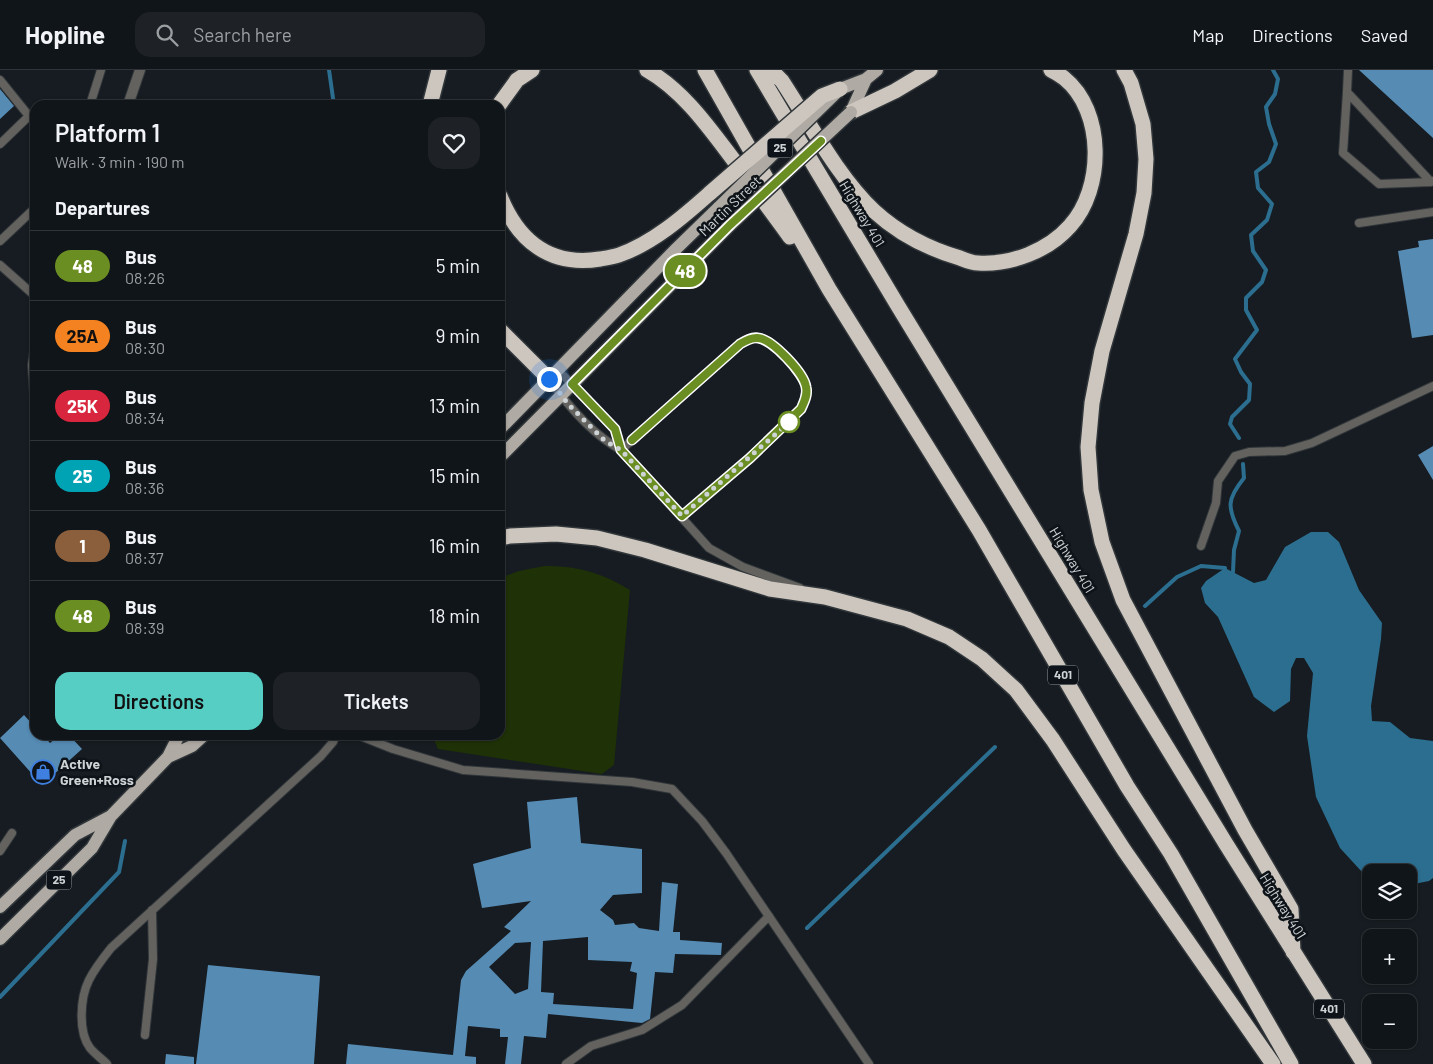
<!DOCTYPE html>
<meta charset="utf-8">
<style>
body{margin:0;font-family:Barlow,sans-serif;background:#1e2226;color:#f1f3f6;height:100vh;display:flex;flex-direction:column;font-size:19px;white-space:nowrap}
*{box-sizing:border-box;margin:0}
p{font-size:16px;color:#9c9fa2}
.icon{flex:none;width:28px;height:28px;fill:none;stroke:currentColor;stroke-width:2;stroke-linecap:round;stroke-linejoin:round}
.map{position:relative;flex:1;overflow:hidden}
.details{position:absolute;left:30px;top:30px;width:475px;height:640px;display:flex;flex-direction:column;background:#101519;border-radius:15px;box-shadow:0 1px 4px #0004,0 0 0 1px #303438}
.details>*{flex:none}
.badge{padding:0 10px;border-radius:16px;font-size:18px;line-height:32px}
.fabs{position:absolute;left:1362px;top:794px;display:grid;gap:10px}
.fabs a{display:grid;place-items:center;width:55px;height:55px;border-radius:10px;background:#101519;box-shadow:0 1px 4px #0004,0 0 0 1px #303438;font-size:25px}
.you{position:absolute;width:25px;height:25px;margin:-12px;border:4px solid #fff;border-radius:50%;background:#1a73e8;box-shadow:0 0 0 8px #1a73e833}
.map>.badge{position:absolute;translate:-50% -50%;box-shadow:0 0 0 2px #fff}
h2{padding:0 25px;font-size:19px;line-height:45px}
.round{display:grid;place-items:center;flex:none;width:52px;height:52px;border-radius:15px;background:#1e2226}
.overview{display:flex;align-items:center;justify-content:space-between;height:85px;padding:0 25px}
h1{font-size:24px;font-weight:600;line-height:38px}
.action{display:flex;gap:10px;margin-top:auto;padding:10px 25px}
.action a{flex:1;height:58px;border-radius:15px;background:#56cec4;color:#111;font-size:20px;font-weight:600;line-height:58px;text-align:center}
.action a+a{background:#1e2226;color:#f1f3f6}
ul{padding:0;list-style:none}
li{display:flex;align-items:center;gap:15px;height:70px;padding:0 25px;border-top:1px solid #303438}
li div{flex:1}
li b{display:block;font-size:19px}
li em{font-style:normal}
li .badge{min-width:55px;font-weight:700;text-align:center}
header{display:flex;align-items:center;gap:30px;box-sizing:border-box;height:70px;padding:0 25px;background:#101519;border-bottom:1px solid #303438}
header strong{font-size:24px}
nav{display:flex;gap:28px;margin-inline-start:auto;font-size:18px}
.search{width:350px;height:45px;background:#1e2226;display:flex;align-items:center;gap:12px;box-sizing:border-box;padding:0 18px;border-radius:15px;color:#9c9fa2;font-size:19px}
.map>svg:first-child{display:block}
.green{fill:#1e3107}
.water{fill:#2c6e8f}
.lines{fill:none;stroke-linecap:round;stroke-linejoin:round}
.stream{stroke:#2c6e8f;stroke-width:4}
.building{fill:#568bb4;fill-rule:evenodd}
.service-casing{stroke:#30363a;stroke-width:10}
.minor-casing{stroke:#30363a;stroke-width:12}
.primary-casing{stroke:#30363a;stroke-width:15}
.motorway-casing{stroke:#30363a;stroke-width:18}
.service{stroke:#64625e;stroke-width:8}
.minor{stroke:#64625e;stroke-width:10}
.primary{stroke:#afaaa3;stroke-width:12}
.motorway{stroke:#cdc6be;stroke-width:15}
.primary-bridge-casing{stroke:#30363a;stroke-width:15;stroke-linecap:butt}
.motorway-bridge-casing{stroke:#30363a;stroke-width:18;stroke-linecap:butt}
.primary-bridge{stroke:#afaaa3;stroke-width:12}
.motorway-bridge{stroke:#cdc6be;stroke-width:15}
.line-casing{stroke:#fff;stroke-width:11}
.line{stroke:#6b8e23;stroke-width:8}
.walk{stroke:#ced3d6;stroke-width:5;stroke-dasharray:0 9}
.stop-dot{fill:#fff;stroke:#6b8e23;stroke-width:2.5}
.labels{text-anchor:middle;stroke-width:5;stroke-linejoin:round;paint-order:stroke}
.shield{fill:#0d1318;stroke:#94999d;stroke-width:1}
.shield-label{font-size:12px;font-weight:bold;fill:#ced3d6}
.street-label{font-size:14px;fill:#ced3d6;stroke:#0d1318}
.poi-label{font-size:14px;font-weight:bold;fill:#ced3d6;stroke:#0d1318;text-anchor:start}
</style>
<header>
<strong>Hopline</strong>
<div class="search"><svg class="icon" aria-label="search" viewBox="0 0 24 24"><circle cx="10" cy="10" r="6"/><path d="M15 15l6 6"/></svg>Search here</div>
<nav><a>Map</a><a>Directions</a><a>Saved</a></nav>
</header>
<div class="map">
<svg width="1433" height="994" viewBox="0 0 1433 994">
<rect width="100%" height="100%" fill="#161c21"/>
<path class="green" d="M544 496C576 495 603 503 630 520L614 695 602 704 438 679 432 665H500V508L519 501Z"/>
<path class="water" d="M1311 462H1328L1339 472 1359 520 1382 553 1381 569 1371 636 1372 651 1390 652 1410 668 1433 671V808L1429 811 1409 815V802H1371V807L1362 802 1340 778 1316 727 1307 666 1313 603 1304 588H1296L1291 599 1290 631 1274 642 1254 627 1218 547 1205 533 1201 518 1206 511 1225 498 1254 513 1266 510 1285 477Z"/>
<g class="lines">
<path class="stream" d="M329 0 334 35
M1239 368 1230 354 1232 347 1249 330 1250 314 1241 302 1235 289 1257 260 1246 240V228L1262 212 1266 200 1253 181 1251 165 1267 150 1272 134 1258 118 1256 102 1269 92 1276 74 1269 54 1266 37 1275 24 1278 9 1273 0
M1233 502 1234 480 1239 461C1227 437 1227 429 1244 408L1243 394
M1145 536 1177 507 1201 496 1225 498
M807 858 995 677
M0 927 119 802 125 771"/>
</g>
<path class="building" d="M1359 0H1433V68Z
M0 19 14 36 0 49Z
M1433 169V265L1412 268 1398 181 1419 177 1418 171Z
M1433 376V410L1418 385Z
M24 645 35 657V665H43L50 673 60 665H69L82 679 42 715 0 668Z
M577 727 581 773 642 779V823L613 825 600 840 613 850 615 855 634 853 639 858 659 861 662 812 678 814 673 862H680V870L722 873 721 885 675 884 673 903 655 902 650 949 642 953 548 944 546 968 524 966 521 994H505L508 967H500V959L468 956 465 986 476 987V994H346L348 974 453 985 461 910 466 901 511 861 504 857 531 831 482 838 473 794 531 778 527 732ZM588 867V890L632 892 630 901 637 903 633 939 553 934 554 923 541 922 543 871ZM531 872 528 919 515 924 489 897 515 873Z
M208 895 320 906 314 994H196Z
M166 984 194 987V994H165Z"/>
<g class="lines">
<g class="service-casing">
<path id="service" d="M0 10 29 46 0 74
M1347 22 1348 0
M90 35 101 0
M1431 112 1347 22 1343 83 1379 114 1431 112 1433 111
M1359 153 1433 142
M0 171 35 138
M0 195 35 226
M558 300 615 359 621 380
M549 309C568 336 592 364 621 380L709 478 743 497 800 518
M621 380 740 274C745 271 751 267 758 268 772 269 804 303 806 317 808 325 804 332 801 339L750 388 682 446
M1201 476 1216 433 1218 411 1235 386 1249 382 1285 381 1312 373 1433 316
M358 665 393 679 463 700 632 712 672 719 702 751 726 783 869 994
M0 781 12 763
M145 965 153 889 152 840
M107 994C102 989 95 984 90 978 78 962 80 928 89 910 95 898 103 888 111 878L321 686 333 672 336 665
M566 994 591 976 642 960 682 935 769 846"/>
</g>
<g class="minor-casing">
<path id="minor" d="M128 35 140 0
M35 281 33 295 35 325"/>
</g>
<g class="primary-casing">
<path id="primary" d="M840 19 866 9 877 0
M851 42 866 9
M500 359 677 178 719 137
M500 384H503L730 155
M168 687 192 676 204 665
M0 837 75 765 111 746
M0 869 92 778 111 746 168 687 179 665"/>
</g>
<g class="motorway-casing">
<path id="motorway" d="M647 0C684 21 710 59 735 92 753 117 772 142 790 167
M705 0 829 219 979 460 1127 716 1171 784 1291 994
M757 0 898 236 1226 774 1364 994
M771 0 782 11C809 52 838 107 874 141 898 163 929 179 960 188 965 190 972 193 978 193 1011 195 1048 181 1070 156 1104 119 1105 41 1064 8 1060 5 1055 2 1051 0
M1124 0 1131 13 1143 54 1146 89 1144 123 1136 164 1102 281 1092 333 1088 377 1091 420 1102 472 1123 530 1245 760 1291 839 1293 882
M430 35 439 0
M499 35 517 10 532 0
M851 42 895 21 930 0
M500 126C518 171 550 197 600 189 606 188 613 187 619 185 653 173 683 147 710 123
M500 260 549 309
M500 468 510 466 556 464 597 468 645 480 770 519 825 527 907 549 949 567 982 589 1016 620 1053 670 1124 780 1273 994"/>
</g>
<use href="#service" class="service"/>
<use href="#minor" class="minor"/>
<use href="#primary" class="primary"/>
<use href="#motorway" class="motorway"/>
<g class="primary-bridge-casing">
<path id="primary-bridge" d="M719 137 838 21
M730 155 851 42"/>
</g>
<g class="motorway-bridge-casing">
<path id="motorway-bridge" d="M710 123 822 26 840 19"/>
</g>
<use href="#primary-bridge" class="primary-bridge"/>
<use href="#motorway-bridge" class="motorway-bridge"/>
</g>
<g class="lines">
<g class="line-casing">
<path id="line" d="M632 370 740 274C745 271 751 267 758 268 772 269 804 303 806 317 808 325 804 332 801 339L750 388 682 446 621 380 615 359 572 314 730 155 821 71"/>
</g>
<use href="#line" class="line"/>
<path class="walk" d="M549 309 569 335 605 371 621 380 682 446 794 348 789 352"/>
</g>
<defs>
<g id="shop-ring" transform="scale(1.25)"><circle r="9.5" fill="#0d1318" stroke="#3f7fe0" stroke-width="1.5"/><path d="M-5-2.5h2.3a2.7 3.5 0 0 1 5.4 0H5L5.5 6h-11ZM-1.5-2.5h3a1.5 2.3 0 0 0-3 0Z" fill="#3f7fe0"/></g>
</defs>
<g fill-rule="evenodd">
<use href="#shop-ring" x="43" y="702"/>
</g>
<circle class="stop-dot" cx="789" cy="352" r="10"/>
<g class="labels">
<g class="shield">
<rect x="767.5" y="68.5" width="25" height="19" rx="4"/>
<rect x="1048" y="595.5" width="30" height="19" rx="4"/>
<rect x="46.5" y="800.5" width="25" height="19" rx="4"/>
<rect x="1314" y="929.5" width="30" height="19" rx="4"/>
</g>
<g class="shield-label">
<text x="780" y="82">25</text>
<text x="1063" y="609">401</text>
<text x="59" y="814">25</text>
<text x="1329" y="943">401</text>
</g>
<g class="street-label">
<text transform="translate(730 136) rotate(-44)" y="5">Martin Street</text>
<text transform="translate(862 144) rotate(59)" y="5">Highway 401</text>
<text transform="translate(1072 490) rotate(59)" y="5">Highway 401</text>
<text transform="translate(1283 836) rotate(58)" y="5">Highway 401</text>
</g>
<g class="poi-label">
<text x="60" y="699">Active<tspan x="60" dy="16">Green+Ross</tspan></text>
</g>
</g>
</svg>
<div class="fabs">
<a><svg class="icon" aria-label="layers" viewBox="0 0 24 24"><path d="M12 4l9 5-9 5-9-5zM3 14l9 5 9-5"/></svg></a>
<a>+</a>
<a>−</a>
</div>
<div class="you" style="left:549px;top:309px"></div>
<b class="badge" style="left:685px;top:201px;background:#6b8e23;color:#fff">48</b>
<section class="details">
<div class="overview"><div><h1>Platform 1</h1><p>Walk · 3 min · 190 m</p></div><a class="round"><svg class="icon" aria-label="heart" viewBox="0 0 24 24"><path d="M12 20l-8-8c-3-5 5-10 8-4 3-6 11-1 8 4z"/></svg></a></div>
<h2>Departures</h2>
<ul>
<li><span class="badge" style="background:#6b8e23;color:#fff">48</span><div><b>Bus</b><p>08:26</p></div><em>5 min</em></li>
<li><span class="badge" style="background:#f58220;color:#111">25A</span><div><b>Bus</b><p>08:30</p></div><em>9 min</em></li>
<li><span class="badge" style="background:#d7263d;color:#fff">25K</span><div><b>Bus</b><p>08:34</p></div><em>13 min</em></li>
<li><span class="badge" style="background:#00a3b4;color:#fff">25</span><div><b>Bus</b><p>08:36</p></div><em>15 min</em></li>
<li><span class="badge" style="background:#8b5e3c;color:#fff">1</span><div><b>Bus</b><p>08:37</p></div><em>16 min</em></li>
<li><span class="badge" style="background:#6b8e23;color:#fff">48</span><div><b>Bus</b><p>08:39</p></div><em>18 min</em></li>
</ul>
<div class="action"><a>Directions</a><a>Tickets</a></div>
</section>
</div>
